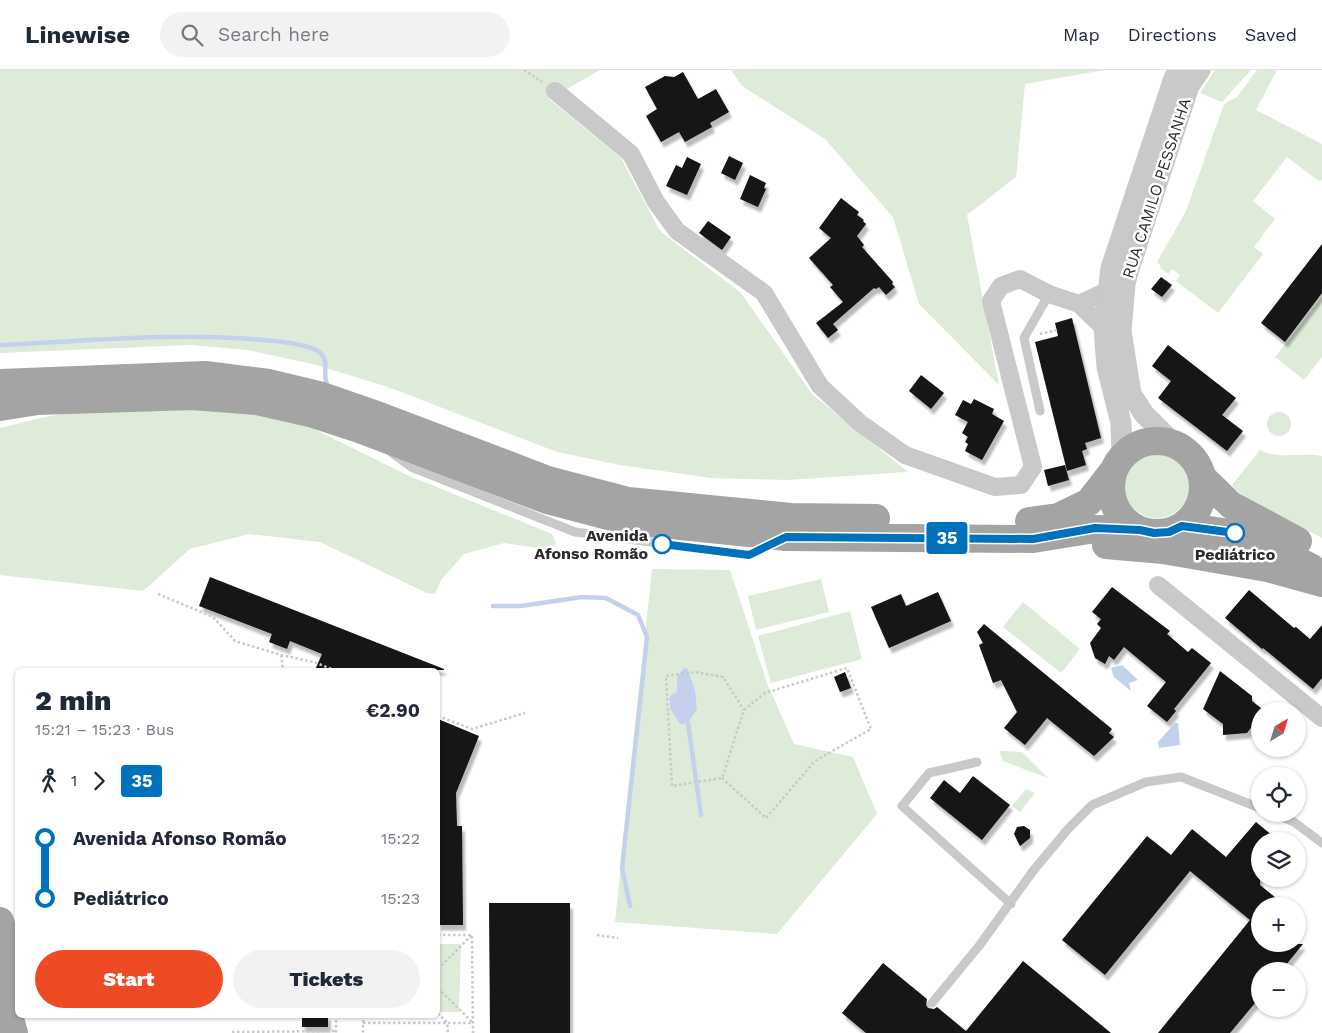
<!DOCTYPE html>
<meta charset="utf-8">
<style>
body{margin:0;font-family:"Work Sans",sans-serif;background:#f2f2f3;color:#1f2937;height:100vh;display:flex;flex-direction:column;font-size:19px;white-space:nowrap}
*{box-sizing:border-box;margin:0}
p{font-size:16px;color:#747a83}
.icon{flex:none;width:28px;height:28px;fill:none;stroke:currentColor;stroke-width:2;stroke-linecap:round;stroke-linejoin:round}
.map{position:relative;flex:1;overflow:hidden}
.details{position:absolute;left:15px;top:598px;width:425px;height:350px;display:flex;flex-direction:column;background:#fff;border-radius:8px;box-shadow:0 1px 4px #0004}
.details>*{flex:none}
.badge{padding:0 10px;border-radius:4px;font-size:18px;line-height:32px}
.needle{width:32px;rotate:38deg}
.tools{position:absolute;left:1251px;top:632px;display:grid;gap:10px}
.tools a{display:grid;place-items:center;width:55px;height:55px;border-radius:50%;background:#fff;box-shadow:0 1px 4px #0004;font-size:25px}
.map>.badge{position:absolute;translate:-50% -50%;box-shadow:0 0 0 2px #fff}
.legs{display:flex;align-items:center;gap:8px;height:55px;padding:0 20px;font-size:16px}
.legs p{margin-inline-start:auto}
.summary{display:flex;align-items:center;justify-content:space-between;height:85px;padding:0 20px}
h1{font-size:28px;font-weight:800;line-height:38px}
.cta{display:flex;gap:10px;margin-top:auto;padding:10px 20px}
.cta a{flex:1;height:58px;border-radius:30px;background:#ec4b24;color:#fff;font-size:20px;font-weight:800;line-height:58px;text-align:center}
.cta a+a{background:#f2f2f3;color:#1f2937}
ul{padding:0 20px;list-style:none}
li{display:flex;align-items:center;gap:18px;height:60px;font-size:19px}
li i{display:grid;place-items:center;width:8px;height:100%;margin:0 6px;background:currentColor}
li i::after{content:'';width:12px;height:12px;margin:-6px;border:4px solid;border-radius:50%;background:#fff}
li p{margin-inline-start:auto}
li:first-child i{background:linear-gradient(#0000 50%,currentColor 0)}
li:last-child i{background:linear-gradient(currentColor 50%,#0000 0)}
header{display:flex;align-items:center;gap:30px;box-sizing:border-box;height:70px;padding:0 25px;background:#fff;border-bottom:1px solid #e0e1e3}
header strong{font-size:24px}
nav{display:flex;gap:28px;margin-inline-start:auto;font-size:18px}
.search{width:350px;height:45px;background:#f2f2f3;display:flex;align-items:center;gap:12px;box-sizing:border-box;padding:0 18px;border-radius:28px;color:#747a83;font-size:19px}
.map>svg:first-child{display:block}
.green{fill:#ddebd8}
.water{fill:#c3d1ec}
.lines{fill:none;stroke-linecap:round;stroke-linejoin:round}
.stream{stroke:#c3d1ec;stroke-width:4.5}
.building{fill:#131313;filter:url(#shadow)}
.path{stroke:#c9c9c9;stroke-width:2.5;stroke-dasharray:2.5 2.5;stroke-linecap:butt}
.service{stroke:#c9c9c9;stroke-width:9}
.minor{stroke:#c9c9c9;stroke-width:18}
.tertiary{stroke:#c9c9c9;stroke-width:21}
.primary{stroke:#a4a4a4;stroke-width:28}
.line-1-casing{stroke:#fff;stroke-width:11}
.line-1{stroke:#0072bc;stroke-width:8}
.stop-1-dot{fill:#fff;stroke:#0072bc;stroke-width:2.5}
.labels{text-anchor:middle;stroke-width:5;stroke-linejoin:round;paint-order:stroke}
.street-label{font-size:16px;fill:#2c2c2c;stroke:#fff}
.stop-label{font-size:16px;font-weight:bold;fill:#2c2c2c;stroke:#fff;text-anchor:end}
</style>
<header>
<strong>Linewise</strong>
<div class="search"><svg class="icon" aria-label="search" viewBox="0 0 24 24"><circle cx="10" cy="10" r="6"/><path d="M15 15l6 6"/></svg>Search here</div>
<nav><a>Map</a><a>Directions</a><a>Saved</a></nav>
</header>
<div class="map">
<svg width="1322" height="963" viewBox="0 0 1322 963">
<defs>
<filter id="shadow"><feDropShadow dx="3" dy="5.5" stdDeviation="1" flood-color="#0004"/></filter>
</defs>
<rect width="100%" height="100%" fill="#fff"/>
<path class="green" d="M0 0H600L549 29 621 88 660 161 741 223 812 324 908 402 787 410 711 408 620 395 557 382 388 317 313 294 247 280 190 275 0 283Z
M731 0H1104L1025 14 1016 107 967 145 999 315 919 234 893 147 825 69 742 16Z
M1215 0H1251L1222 32 1200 23Z
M1257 0H1277L1256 40 1322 74V109L1320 112 1287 87 1253 131 1275 149 1254 177 1263 184 1218 243 1176 211 1180 205 1172 199 1168 204 1160 198 1161 196 1157 192 1186 141 1224 34 1237 27Z
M1322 227V287L1304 310 1275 287Z
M191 339 254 343 306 355 407 405 552 464 556 473 551 480 504 473 464 484 441 510 435 524 427 523 320 472 249 464 190 479 143 521 0 505V358L40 348 68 343Z
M1267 354a12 12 0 1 1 24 0a12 12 0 1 1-24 0Z
M1260 380C1278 390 1302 382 1322 386V468C1294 453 1253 439 1232 415Z
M1124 415a33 33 0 1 1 66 0a33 33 0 1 1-66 0Z
M652 499 730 500 767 613 794 674 853 687 877 744 777 864 615 852Z
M821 509 829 542 756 560 748 526Z
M1023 532 1080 579 1061 603 1003 557Z
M850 541 862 589 771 613 758 566Z
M999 681 1022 682 1048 708 1003 691Z
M1026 719 1035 723 1020 742 1012 736Z
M438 874H461L459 942H438Z"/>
<path class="water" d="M1122 595 1138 610 1129 613 1131 621 1114 607 1111 598Z
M684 598 688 599 695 621 697 639 688 653 680 654 670 638V626L677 622V607Z
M1175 653H1178L1180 675 1159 678 1158 672Z"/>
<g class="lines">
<path class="stream" d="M0 275C89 271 174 262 263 270 277 271 308 274 319 282 331 290 321 306 328 316
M493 536H521L582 527 606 528 638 545 647 567 622 798 630 836
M688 653 701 745"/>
</g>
<path class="building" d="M683 2 698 29 716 19 729 42 710 53 712 57 685 72 679 62 661 72 646 46 657 39 645 17 665 6 674 7Z
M729 86 743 93 735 110 721 103Z
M687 87 701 94 687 125 666 116 676 95 682 98Z
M750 105 766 113 764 118 766 119 758 137 740 129Z
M841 128 859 142 857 145 864 150 863 151 866 154 857 166 864 175 862 177 893 212 892 214 895 217 886 225 879 217 876 219 874 218 833 254 838 260 828 268 816 253 843 232 830 217 833 215 809 188 831 168 819 158Z
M708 151 731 167 722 180 699 163Z
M1322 174V223L1285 272 1261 253Z
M1161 207 1172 215 1162 227 1151 219Z
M1072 248 1101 368 1085 373 1087 379 1082 381 1086 395 1067 401 1035 272 1058 266 1055 253Z
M1168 275 1236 328 1222 345 1243 361 1227 381 1158 328 1171 311 1152 296Z
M921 305 944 323 931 339 909 321Z
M974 329 994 339 992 344 1004 351 982 390 965 381 968 374 965 372 968 367 962 363 968 352 955 345 963 330 971 334Z
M1065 395 1069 410 1048 416 1044 400Z
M210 507 444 599V600H315L322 584 290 571 287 579 269 572 272 564 199 536Z
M1112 517 1170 561 1167 564 1188 582 1192 578 1211 593 1174 639 1176 641 1167 652 1147 636 1166 612 1124 577 1114 590 1109 586 1105 594 1095 588 1090 573 1101 558 1097 554 1101 549 1092 542Z
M1249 520 1294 558 1296 557 1310 569 1322 555V608L1313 619 1263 578 1262 579 1225 548Z
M938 522 951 551 889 578 871 537 901 524 906 536Z
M984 554 1112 659 1109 663 1114 667 1094 686 1047 648 1025 675 1004 658 1017 642 1001 610 993 613 979 575 983 573 977 562Z
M1220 601 1252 626V631L1265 641H1260V646L1247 663 1223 665V654L1203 639Z
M845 602 851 618 840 622 834 607Z
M438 649 479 666 456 723 457 756H462L463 855H438Z
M973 706 1010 735 982 770 930 728 944 710 960 723Z
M1256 752 1279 771H1260V815L1286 836H1260V874H1303L1281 901H1260V927L1230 963H1158L1250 850 1190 801 1105 905 1062 870 1147 766 1171 785 1192 759 1226 787Z
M1024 756 1030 760V768L1020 776 1014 764 1017 757Z
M489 833H570V963H490Z
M1023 891 1111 963H866L842 943 883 893 927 929 926 935 928 938 934 939 937 937 966 961Z
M302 945H328V957H302Z"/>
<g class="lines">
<path class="path" d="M524 0 542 12
M1040 264 1057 260
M158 524 213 547 235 571 281 585 314 592 334 600
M281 585 283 600
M438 646 472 659 525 643
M722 708 766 748 815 691 871 659 847 598 765 623 744 640 722 708 672 716 666 606 695 602 723 607 744 640
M438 865H472L473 963
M597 865 618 868
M438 899 472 865
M438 918 473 953
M438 943 447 953 448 963
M336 945V963
M363 945V963
M363 953H473
M232 962 336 961"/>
<path class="service" d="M1040 341 1024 268 1049 224
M392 383 411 397 575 462 749 485 773 473
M977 692 929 703 902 736 1011 834
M1274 744 1294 752 1322 773
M932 933 979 876 1033 801 1068 759 1092 735 1146 712 1181 707 1260 738"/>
<path class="minor" d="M555 21 631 84 656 132 677 161 764 223 820 316 860 353 905 385 995 417 1021 415 1033 397 991 231 1001 216 1020 209 1049 224 1079 234
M1079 234 1104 258
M1079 234 1107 221
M1158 515 1322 648"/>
<path class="tertiary" d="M1173 373 1144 344 1131 324 1121 261 1125 214 1128 202 1189 16 1200 0
M1122 385 1121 353 1107 297 1104 258 1111 198 1174 8 1179 0"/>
<path class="primary" d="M0 313 205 305 269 313 319 325 377 345 548 410 628 431 791 447 876 448
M0 337 38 331 192 326 257 331 310 343 359 359 547 430 623 450 786 467 1033 469 1095 459 1140 460
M1111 417a46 46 0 1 1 92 0a46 46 0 1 1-92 0Z
M1202 407 1231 435 1298 471
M1029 451 1058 447 1089 432 1113 401
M1182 456 1237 464 1273 478 1312 498
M1106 475 1163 480 1267 498 1322 513
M0 851 18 911
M0 915 14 963"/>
</g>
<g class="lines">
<g class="line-1-casing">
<path id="line-1" d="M662 474 749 485 786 467 1033 469 1095 458 1140 460 1154 463 1169 462 1182 456 1235 463"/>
</g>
<use href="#line-1" class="line-1"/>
</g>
<g class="stop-1-dot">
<circle cx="1235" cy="463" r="9"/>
<circle cx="662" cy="474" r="9"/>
</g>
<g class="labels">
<g class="street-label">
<text transform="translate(1156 118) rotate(-72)" y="6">RUA CAMILO PESSANHA</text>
</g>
<g class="stop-label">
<text x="648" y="471">Avenida<tspan x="648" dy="18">Afonso Romão</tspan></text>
<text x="1235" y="490" text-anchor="middle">Pediátrico</text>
</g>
</g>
</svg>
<div class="tools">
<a><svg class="needle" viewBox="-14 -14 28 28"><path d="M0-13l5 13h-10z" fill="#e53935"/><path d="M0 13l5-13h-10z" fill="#747a83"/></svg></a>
<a><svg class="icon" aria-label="locate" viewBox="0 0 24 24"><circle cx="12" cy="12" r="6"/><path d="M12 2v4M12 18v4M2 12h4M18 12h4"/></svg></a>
<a><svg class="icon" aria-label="layers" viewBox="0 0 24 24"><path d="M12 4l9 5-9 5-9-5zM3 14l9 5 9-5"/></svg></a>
<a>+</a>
<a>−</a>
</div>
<b class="badge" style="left:947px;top:468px;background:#0072bc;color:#fff">35</b>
<section class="details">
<div class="summary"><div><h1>2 min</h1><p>15:21 – 15:23 · Bus</p></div><b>€2.90</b></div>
<div class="legs"><svg class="icon" aria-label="walk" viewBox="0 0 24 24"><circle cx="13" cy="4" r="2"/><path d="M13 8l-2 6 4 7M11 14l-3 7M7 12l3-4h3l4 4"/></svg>1<svg class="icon" aria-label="forward" viewBox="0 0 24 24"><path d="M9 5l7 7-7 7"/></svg><b class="badge" style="background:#0072bc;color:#fff">35</b></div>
<ul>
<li><i style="color:#0072bc"></i><b>Avenida Afonso Romão</b><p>15:22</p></li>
<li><i style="color:#0072bc"></i><b>Pediátrico</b><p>15:23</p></li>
</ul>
<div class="cta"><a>Start</a><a>Tickets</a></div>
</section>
</div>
